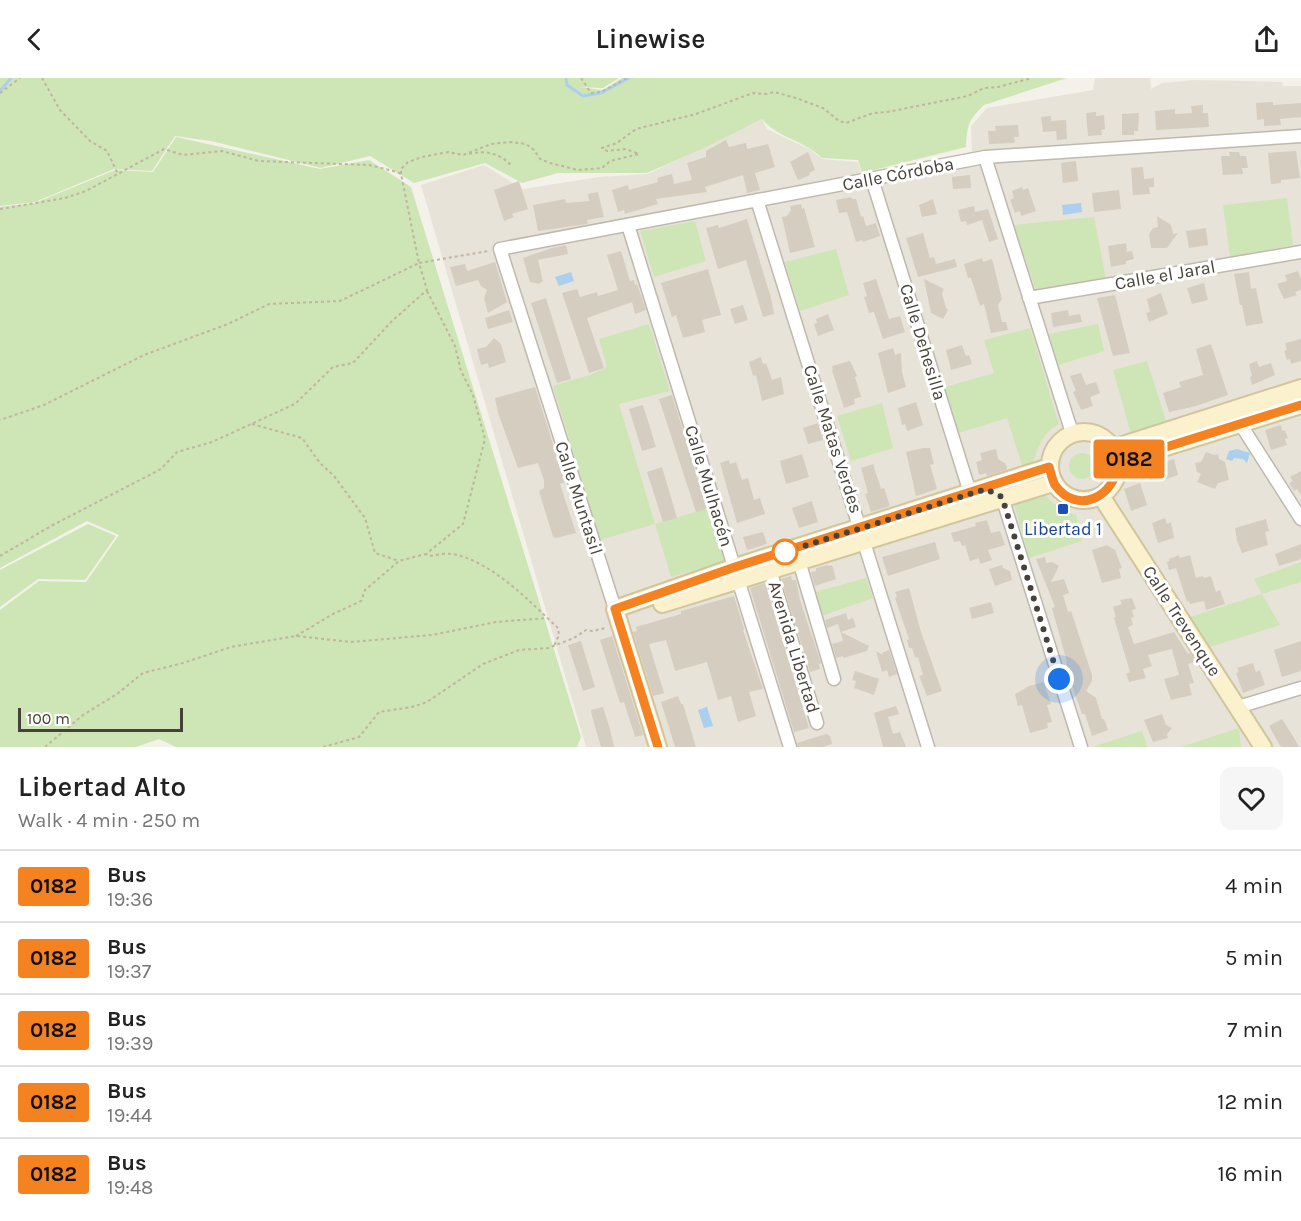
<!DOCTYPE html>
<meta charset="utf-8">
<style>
body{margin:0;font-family:Karla,sans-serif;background:#f6f6f6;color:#222;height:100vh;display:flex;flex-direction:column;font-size:22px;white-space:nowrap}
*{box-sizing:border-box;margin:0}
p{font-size:20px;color:#767676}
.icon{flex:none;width:33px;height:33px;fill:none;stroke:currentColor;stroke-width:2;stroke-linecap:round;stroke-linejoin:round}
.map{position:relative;height:669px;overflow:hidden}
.side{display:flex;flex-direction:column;background:#fff;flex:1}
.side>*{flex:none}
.badge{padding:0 12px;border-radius:4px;font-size:21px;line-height:39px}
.scale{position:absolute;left:18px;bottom:15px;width:165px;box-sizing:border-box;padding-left:6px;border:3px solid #474239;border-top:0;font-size:16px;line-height:21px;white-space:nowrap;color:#474239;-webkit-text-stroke:4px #fff;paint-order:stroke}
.you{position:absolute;width:30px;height:30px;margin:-15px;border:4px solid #fff;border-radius:50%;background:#1a73e8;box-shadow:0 0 0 9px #1a73e833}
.map>.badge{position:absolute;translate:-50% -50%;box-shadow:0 0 0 3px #fff}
.round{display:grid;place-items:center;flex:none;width:63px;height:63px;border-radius:12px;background:#f6f6f6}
.overview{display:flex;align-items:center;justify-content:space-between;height:102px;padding:0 18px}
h1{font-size:28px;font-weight:600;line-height:45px}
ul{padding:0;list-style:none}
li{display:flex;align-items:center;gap:18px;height:72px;padding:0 18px;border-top:2px solid #e0e0e0}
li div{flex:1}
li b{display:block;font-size:22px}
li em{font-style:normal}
li .badge{min-width:66px;font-weight:700;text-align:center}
header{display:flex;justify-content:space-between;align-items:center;height:78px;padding:0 18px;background:#fff;font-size:27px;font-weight:600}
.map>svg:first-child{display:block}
.residential{fill:#e7e3d9}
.green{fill:#cee5b6}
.water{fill:#abcfec}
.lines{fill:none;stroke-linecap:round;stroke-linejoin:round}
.stream{stroke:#abcfec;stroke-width:3}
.building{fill:#d5cdc0}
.street-casing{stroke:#bfb9ad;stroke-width:15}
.secondary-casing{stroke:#d0c59d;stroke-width:20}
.path{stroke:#c0b59f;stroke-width:2;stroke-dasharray:3 3;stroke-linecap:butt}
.street{stroke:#fff;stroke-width:12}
.secondary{stroke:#fbf1cd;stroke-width:16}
.line-casing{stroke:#fff;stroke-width:14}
.line{stroke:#f58220;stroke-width:9}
.walk{stroke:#474239;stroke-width:6;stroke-dasharray:0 10.8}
.transit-dot{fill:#1a4fb4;stroke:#fff;stroke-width:2}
.stop-dot{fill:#fff;stroke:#f58220;stroke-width:3}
.labels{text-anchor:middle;stroke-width:6;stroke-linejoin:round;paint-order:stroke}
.street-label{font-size:18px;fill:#474239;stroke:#fff}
.transit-label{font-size:18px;fill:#164399;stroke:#fff}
</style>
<header><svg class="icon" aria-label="back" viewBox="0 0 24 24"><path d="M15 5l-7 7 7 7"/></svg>Linewise<svg class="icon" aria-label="share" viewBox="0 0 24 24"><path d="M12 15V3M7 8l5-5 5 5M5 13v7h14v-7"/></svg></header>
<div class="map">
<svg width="1301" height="669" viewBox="0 0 1301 669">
<rect width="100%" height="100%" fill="#f4f1ea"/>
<path class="residential" d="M1095 0H1150L1151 11 1162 5 1196 2 1282 4 1283 8H1301V669H586L421 107 484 87 523 111 599 99 648 96 762 41 767 51 811 72 822 81 858 84 862 97 972 76 971 48 987 30 1093 12Z"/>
<path class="green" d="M0 0H619L603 10 578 9 603 12 622 0H1067L984 27C968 42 967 48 966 69L862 95 858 82 822 80C804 62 779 61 762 41L704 70 647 95H558L522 105 485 85 414 105 370 78 321 90 211 63 175 58 152 93 114 91 35 124 0 128Z
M176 59 320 91 369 82 411 109 581 659 577 669H176L159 661 136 669H0V532L39 503 86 504 119 457 87 443 0 490V129L35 125 115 92 153 94Z
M1287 120 1293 167 1230 179 1223 127Z
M1094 139 1106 201 1036 213 1014 147Z
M695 143 706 183 654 199 640 153Z
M836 171 849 217 800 233 785 184Z
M649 246 670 313 619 326 655 446 712 429 728 482 671 499 655 446 600 462 553 308 590 297 607 289 599 261Z
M1098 246 1104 273 1058 287 1049 256Z
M1030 250 1059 346C1042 355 1038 369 1033 385L1023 390 1007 340 959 355 945 309 994 295 984 262Z
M1147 283 1167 346 1131 356 1113 292Z
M882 325 893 370 851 383 837 338Z
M1069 388a13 13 0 1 1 26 0a13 13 0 1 1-26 0Z
M1043 415 1061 432 1076 437 1082 463 1029 480 1013 422Z
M88 446 116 458 85 502 38 501 0 529V492Z
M1301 484V504L1262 516 1280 547 1210 569 1190 539 1262 516 1254 501Z
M866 500 873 520 819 539 812 515Z
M1239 650 1241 669H1181Z
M1142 653 1147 669H1092Z"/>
<path class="water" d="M1081 125 1082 134 1063 137 1062 127Z
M571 194 574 203 559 208 555 199Z
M1237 371 1250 375 1247 385 1243 381 1234 380 1232 383 1226 381 1229 373Z
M707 629 713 648 704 650 698 632Z"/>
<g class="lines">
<path class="stream" d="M566 0 567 7 583 18 601 15 629 0
M0 13 11 0"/>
</g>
<path class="building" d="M1273 24V27L1301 25V39L1280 41 1281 47 1264 48V41L1257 42 1256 25Z
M1203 27V35H1208L1209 49 1156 52 1155 33 1175 31V36L1192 35 1191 28Z
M1096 34V38L1104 37 1105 51 1101 52 1102 57 1088 58 1086 35Z
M1139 35 1138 53H1134V57H1122V36Z
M1051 38V43L1066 42 1067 61 1057 62 1056 53 1043 54 1041 39Z
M1018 47 1019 59H1014L1015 65 989 66 988 53H996L995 48Z
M726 62 729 69 746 65 747 71 768 66 775 89 755 95 760 112 747 115 743 97 705 109 707 114 656 121 658 126 625 136 624 132 618 134 612 112 628 107 629 112 658 104 657 100 672 96 674 106 692 102 687 85 706 79V73Z
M1296 73 1300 100 1281 102V105L1271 106 1268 75Z
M808 74 815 92 809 95 810 97 798 102 790 84Z
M1229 74H1239L1240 78H1246L1248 90H1242L1243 96 1223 97 1221 78H1230Z
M1076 83 1078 103 1063 105 1061 85Z
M1143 89 1144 101 1154 100V109H1149L1150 116 1133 117 1131 90Z
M970 97 971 110 953 111 952 99Z
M519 103 528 131 512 136 514 139 504 143 494 112Z
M1022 109 1023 112 1028 110 1036 133 1021 138 1020 133 1015 135 1010 122 1014 120 1012 113Z
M1119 112 1121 131 1094 134 1092 115Z
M598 114 604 139 587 142 588 146 538 153 533 127 565 121 566 125 589 123 588 116Z
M851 119 852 121H856L861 139 863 138 866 148 876 145 880 158 863 164 862 162 856 164 847 134 839 135 836 122Z
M933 121 937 136 922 139 919 127Z
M801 126 802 131 804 130 815 169 790 175 782 139 787 138 791 132 790 128Z
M974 128 975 134 988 131 998 161 989 164 982 142 967 147 966 143 961 144 958 132Z
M1157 138 1171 147 1173 156 1178 155 1167 170H1151L1149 156 1153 150 1158 149Z
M747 141 771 220 774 236 763 239 746 182 718 191 706 150 718 147 719 150Z
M1206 150 1208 167 1189 170 1186 153Z
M923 155 930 180 934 179 936 186 955 181 957 189 918 199 906 160Z
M1126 165 1127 174 1132 173 1134 181 1126 183V186L1111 189 1108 168Z
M566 167 568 176 538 182 543 203 539 206 530 204 523 180 552 170Z
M621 173 630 203 634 202 635 207 637 206 646 232 635 236 632 224 587 240 604 290 589 295 562 215 577 211 580 219 597 214 598 218 618 212 607 177Z
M982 180 983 184 992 181 1002 221 998 227 1002 244H1006L1008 252 991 255 984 226 980 228 971 200H968L964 186Z
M495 184 507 224 488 235 484 220 487 212 481 208 478 202 456 208 450 189 465 186 467 193Z
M708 191 721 237 702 242 705 254 683 260 676 237 672 239 661 205Z
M1298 193 1301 201V212L1295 214 1297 217 1284 221 1277 206 1287 203 1285 197Z
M1249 194 1251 211 1256 210 1263 245 1246 248 1242 227H1240L1234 196Z
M876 201 889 241 900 238 905 254 883 261 874 234 869 235 864 219 867 218 863 205Z
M924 201 944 211 942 216 946 230 948 232 943 241 931 235Z
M1204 205 1208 222 1192 226 1187 210Z
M1161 215 1168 236 1149 244 1146 235 1150 234 1147 221Z
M1115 217 1130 275 1113 278 1097 220Z
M546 220 571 301 557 305 531 225Z
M743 227 748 242 735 246 730 231Z
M509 232 513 244 488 251 485 240Z
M1068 232 1069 238 1080 236 1082 244 1053 249 1051 235Z
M828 236 834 252 818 258 814 246 817 245 816 241Z
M494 260 501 266 506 284 489 290 488 285 481 287 477 271 486 269Z
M1301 261V283L1291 286 1290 281 1287 282 1284 273 1287 272 1285 265Z
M1211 266 1228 317 1196 328 1169 334 1163 315 1181 309 1179 304 1203 297 1196 271Z
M962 267 966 278 969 277 972 286 951 292 946 272Z
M893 270 895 277 901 275 902 294 906 309 888 315 878 275Z
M761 279 763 286 766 285 772 302 781 299 784 316 762 323 756 297 753 298 749 284Z
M850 283 857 298 855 299 861 319 854 321 855 326 844 330 832 292H833L832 288Z
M1257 283 1259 289 1271 285 1275 297 1252 307 1250 299 1252 298 1249 286Z
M1081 295 1086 307 1096 304 1100 315 1090 319 1093 328 1081 332 1073 314 1076 313 1070 298Z
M535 309 565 404 560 406 576 455 556 460 553 459 539 413 544 410V402L538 385 518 390 498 335 495 320Z
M672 317 707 431 696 434 659 321Z
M916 324 923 347 907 353 905 346 902 347 898 330Z
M643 327 656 369 642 373 629 331Z
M818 345 823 362 808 366 803 350Z
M1281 347 1282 353 1285 352 1288 360 1285 361 1287 367 1271 372 1265 352Z
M923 370H930L934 386 930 387 937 411 916 418 906 374Z
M996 371 998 381 1005 385 1007 389 1006 392 987 398 986 395 979 397 976 384 982 382 980 375Z
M1206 374 1214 377 1218 376 1219 381 1225 384 1229 402 1218 405 1215 411 1197 404 1201 396 1197 394 1195 385 1201 384Z
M802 376 809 399 786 406 780 383Z
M1174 381 1178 397 1161 403 1154 388Z
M729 382 730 386 736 384 742 402 748 400 754 422 760 420 765 436 737 445 720 385Z
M873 386 881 411 884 410 890 428 871 434 865 416 868 415 861 390Z
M662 389 677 440 663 444 647 394Z
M1301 393V417L1297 411 1294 413 1289 405 1293 403 1290 399Z
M1140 405 1147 427 1131 433 1124 411Z
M812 423 818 444 799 450 792 430Z
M1165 440 1167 446 1171 444 1174 460 1158 465 1152 445Z
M1266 441 1269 453 1265 454 1268 467 1242 475 1237 463 1235 450Z
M987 442 991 455 1000 453 1005 467 988 472 992 482 980 486 979 480 970 483 965 467 962 468 960 463 954 464 951 455 976 448 975 445Z
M763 454 767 466 747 472 743 459Z
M935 464 940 481 888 498 882 479Z
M1301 466V481L1279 488 1275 476Z
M1107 467 1115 472 1122 490 1119 491 1121 500 1102 505 1092 472Z
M1179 477 1180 480 1190 477 1196 500 1203 498 1204 500 1211 498 1216 514 1220 512 1225 526 1206 532 1204 523 1190 526 1189 523 1187 524 1176 490 1169 492 1167 484 1169 483V481Z
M1045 479 1046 485 1052 484 1059 488 1051 504 1064 501 1069 515 1063 517 1068 534 1071 533 1092 597V603L1086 613 1096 620 1102 641H1104L1108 652 1092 658 1085 636H1082L1070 602 1066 584H1067L1052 530 1055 529 1036 481Z
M828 487 829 488 832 487 836 501 815 508 811 494 816 493V490Z
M1002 487 1003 490 1010 493 1012 502 995 508 989 491Z
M791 498 792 502H796L800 522 821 585 819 586 820 591 810 594 781 501Z
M765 505 809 650 794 654 750 510Z
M909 510 921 554 942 613 927 618 919 598 923 597 918 579 915 580 912 570H909L907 562 909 561 895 520 897 519 895 514Z
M734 518 744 551 743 552 763 611 749 614 756 638 738 644 731 618 718 622 707 584 675 593 666 562 649 566 664 615 653 618 633 554 637 553 636 549 681 536V533Z
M1132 520 1136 531 1132 532 1134 539 1131 540 1133 547 1128 549 1134 566 1174 554 1188 576 1190 575 1196 584 1188 586 1194 605 1189 606 1192 617 1171 622 1164 601 1179 597 1172 571 1148 577 1152 588 1143 591 1146 600 1129 604 1126 596 1130 594 1114 540 1116 539 1113 529 1122 526 1120 522Z
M991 524 994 535 972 541 969 530Z
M846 535 848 542 853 540 856 549 841 554 869 568 867 573 843 580V578L836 580 832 566 843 563 838 546 827 550 825 542Z
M612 558 643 657 635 659 624 624 620 625 600 562Z
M581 563 595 609 583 613 568 567Z
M1301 563V593L1282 599 1274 572Z
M889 572 897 596 889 599 887 592 882 594 876 573 883 577 882 575Z
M1253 585 1256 594 1260 592 1265 607 1243 615 1236 595 1239 594 1237 590Z
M855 593 879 601 874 617 854 610 856 603 852 602Z
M1044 604 1051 626 1047 627 1052 644 1047 645 1048 650 1030 655 1022 627 1018 628 1015 616 1029 608Z
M678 618 681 626H683L696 669H675L661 624Z
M896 628 899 636 888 639 893 656 900 654 906 669H883L874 635Z
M603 629 610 651 614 669H601L592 638 591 632Z
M1162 636 1166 647 1172 650 1167 656 1168 660 1153 664 1144 642Z
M1282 641 1293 658 1299 669H1281L1269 648Z
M826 656 830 658 832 666 823 669H798L797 665Z"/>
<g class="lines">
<g class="street-casing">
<path id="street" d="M985 79 1072 355
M872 101 972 421
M757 122 928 669
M628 147 790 669
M1029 220 1301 174
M1239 340 1241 347 1301 441
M996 416 1002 419 1081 669
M799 483 834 601
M770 492 817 645
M615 531 500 171 985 79 1301 58
M1238 629 1301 610"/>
</g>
<g class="secondary-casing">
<path id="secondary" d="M1050 388a34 34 0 1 1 68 0a34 34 0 1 1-68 0Z
M1113 370 1301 310
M1118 384 1301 327
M1101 418 1263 669
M662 526 1053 405
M658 669 615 531 735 489 1049 389"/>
</g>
<path class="path" d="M42 0 60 32 90 63 107 73 117 94
M581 0 591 15 601 14 627 0
M0 15 20 0
M469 76C487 72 499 75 512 88
M401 96V91L408 84 422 79 448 74 463 77 491 66 511 64 526 66 534 72 540 81 550 85 578 92 602 90 610 83 639 76 626 71 607 73 602 70 617 65 636 51 696 36 753 15 766 16 774 14 796 20 823 30 839 43 846 45 873 35 887 34 968 18 984 10 998 9 1032 0
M0 131 65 120 86 113 164 71 183 77 222 73 259 83 369 87 397 94 401 96 419 185 340 223 269 226 228 246 144 277 44 327 0 342
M427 213 455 268 461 293 473 317 485 361 463 446 426 476 429 478C436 477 445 475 452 476 492 483 530 524 558 550L559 557 554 568
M252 346 302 360 320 385 334 398 365 440 375 475 399 483
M0 478 51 448 161 391 177 374 212 364 295 326 333 289 353 285 392 243 427 212 419 185 488 173
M296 558 333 536 361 523 365 512 399 483 426 476
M45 669 83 637 117 616 143 595 183 585 231 569 296 558 351 564 432 557 496 544 547 540
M323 669 359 659 379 634 412 629 427 624 483 586 519 572 548 570 574 560 586 552 592 553 606 550"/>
<use href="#street" class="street"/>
<use href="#secondary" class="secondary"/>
</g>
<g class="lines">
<g class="line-casing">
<path id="line" d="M658 669 615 531 735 489 1049 389C1051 395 1052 402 1055 407 1077 438 1116 419 1118 384L1301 327"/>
</g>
<use href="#line" class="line"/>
<path class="walk" d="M785 474 986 411 1002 419 1059 601"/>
</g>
<rect class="transit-dot" x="1057" y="425" width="12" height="12" rx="3"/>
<circle class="stop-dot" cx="785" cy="474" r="12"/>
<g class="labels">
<g class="street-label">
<text transform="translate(898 96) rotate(-11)" y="6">Calle Córdoba</text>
<text transform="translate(1165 197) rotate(-10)" y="6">Calle el Jaral</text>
<text transform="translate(923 264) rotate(73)" y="6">Calle Dehesilla</text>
<text transform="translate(833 361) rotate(72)" y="6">Calle Matas Verdes</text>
<text transform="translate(709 408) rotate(73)" y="6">Calle Mulhacén</text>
<text transform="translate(579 420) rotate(72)" y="6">Calle Muntasil</text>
<text transform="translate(1182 543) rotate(57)" y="6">Calle Trevenque</text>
<text transform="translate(794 569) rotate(73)" y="6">Avenida Libertad</text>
</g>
<g class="transit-label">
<text x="1063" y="457">Libertad 1</text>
</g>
</g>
</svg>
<div class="scale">100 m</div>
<div class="you" style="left:1059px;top:601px"></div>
<b class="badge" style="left:1129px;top:381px;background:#f58220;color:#111">0182</b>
</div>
<section class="side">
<div class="overview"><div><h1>Libertad Alto</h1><p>Walk · 4 min · 250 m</p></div><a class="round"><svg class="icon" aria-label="heart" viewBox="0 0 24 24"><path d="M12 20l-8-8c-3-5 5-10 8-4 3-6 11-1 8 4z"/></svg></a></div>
<ul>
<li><span class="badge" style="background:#f58220;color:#111">0182</span><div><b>Bus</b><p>19:36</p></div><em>4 min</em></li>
<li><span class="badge" style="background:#f58220;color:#111">0182</span><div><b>Bus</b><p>19:37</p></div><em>5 min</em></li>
<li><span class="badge" style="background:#f58220;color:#111">0182</span><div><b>Bus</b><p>19:39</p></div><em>7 min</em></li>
<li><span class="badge" style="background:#f58220;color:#111">0182</span><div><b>Bus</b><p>19:44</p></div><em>12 min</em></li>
<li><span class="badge" style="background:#f58220;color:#111">0182</span><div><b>Bus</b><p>19:48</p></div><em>16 min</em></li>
</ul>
</section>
